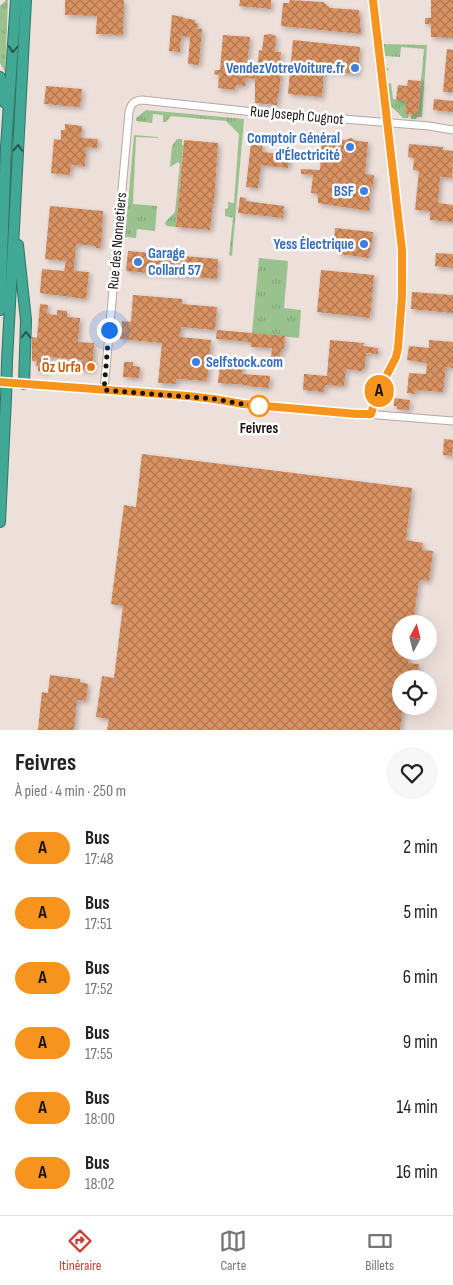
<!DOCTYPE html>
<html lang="fr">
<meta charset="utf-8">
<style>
body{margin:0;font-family:"Sofia Sans Condensed",sans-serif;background:#f6f6f6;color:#222;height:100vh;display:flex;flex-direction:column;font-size:19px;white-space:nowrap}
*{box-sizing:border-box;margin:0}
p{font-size:16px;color:#767676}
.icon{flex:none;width:28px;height:28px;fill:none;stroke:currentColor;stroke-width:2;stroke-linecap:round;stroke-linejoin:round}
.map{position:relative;height:730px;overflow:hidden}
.side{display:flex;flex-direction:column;background:#fff;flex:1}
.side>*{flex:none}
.badge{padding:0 10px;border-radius:16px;font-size:18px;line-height:32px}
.needle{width:32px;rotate:7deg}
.fabs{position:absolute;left:392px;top:615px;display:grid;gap:10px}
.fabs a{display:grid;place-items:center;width:45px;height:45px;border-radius:50%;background:#fff;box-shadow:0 5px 20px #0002;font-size:25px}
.you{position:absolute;width:25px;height:25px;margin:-12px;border:4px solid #fff;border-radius:50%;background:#1a73e8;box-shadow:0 0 0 8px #1a73e833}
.map>.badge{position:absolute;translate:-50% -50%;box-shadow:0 0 0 2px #fff}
.round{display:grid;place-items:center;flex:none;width:52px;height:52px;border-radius:26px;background:#f6f6f6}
.headline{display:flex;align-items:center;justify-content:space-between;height:85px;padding:0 15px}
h1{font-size:24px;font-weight:700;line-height:38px}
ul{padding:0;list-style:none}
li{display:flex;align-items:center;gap:15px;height:65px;padding:0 15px}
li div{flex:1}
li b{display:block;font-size:19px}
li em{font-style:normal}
li .badge{min-width:55px;font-weight:700;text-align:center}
.tabs{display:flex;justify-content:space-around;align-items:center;height:70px;border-top:1px solid #e0e0e0;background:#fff;font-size:14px;color:#767676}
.tabs a{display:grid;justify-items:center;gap:2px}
.tabs .current{color:#c93c30}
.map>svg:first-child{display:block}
.grass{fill:url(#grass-tufts)}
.building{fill:url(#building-cross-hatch);filter:url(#shadow)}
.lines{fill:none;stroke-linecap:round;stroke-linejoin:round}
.minor-casing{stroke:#b6a8a3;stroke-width:9}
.highway-casing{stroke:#337467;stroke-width:12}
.minor{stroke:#fff;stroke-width:7}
.highway{stroke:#41a895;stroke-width:10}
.highway-bridge-casing{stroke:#337467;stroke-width:12;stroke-linecap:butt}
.highway-bridge{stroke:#41a895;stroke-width:10}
.oneway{stroke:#2a574d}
.line-casing{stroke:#fff;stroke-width:11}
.line{stroke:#f7941d;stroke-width:8}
.walk{stroke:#181412;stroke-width:5;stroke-dasharray:0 9}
.shop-dot{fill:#3f7fe0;stroke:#fff;stroke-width:2}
.food-dot{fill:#e8710a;stroke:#fff;stroke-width:2}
.stop-dot{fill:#fff;stroke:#f7941d;stroke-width:2.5}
.labels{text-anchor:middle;stroke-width:5;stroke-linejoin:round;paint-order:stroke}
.shop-label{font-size:15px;font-weight:bold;fill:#366cbe;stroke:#fff;text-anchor:end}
.street-label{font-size:15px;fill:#181412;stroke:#fff}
.food-label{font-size:15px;font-weight:bold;fill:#c56008;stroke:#fff;text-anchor:end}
.stop-label{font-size:15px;font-weight:bold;fill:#181412;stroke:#fff}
</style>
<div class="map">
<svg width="453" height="730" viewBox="0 0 453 730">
<defs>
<pattern id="grass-tufts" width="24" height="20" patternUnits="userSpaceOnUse" patternTransform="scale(1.25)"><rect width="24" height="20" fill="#99c28e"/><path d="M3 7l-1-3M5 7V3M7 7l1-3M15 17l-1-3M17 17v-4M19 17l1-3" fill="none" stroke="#83a679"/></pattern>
<pattern id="building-cross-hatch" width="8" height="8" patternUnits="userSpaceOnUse" patternTransform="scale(1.25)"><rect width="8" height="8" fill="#d99262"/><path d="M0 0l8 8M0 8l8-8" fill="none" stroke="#af764f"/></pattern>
<filter id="shadow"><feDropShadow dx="2.5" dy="2.5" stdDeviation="2.5" flood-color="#0004"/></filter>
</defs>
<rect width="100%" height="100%" fill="#eddfda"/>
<path class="grass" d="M6 0H8L5 72 0 63V6Z
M382 44 427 45 422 117H417L416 119H411L412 111H418L424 49 401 47 400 57 384 56Z
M385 67 389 69 387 71 388 84 391 83 393 99 406 101 405 110 409 114 408 118H403L390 105Z
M146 110 244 119 232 256 229 255 233 218 225 216V209L228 208V202L234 203 239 134 226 121 171 116 166 122H163V115L153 114 152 123 136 121V118Z
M134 135 158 137V138L136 137 133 204 157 206 155 231 137 229 136 238 125 237Z
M177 139H182V145L183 146 176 227 167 226 165 224 166 221 175 212 180 164 178 162 170 167 172 146Z
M259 258 288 261 284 308 301 310 299 338 252 333Z"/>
<path class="building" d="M65 0H124L123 35 96 34 97 16 65 15Z
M240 0H271V9L239 6Z
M290 0 323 2 330 8 359 10 361 34 281 26 283 3H289Z
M431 0H453V38L431 37V24H425V18H431Z
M172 15 183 17V18L195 20V23L198 24 197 29H202L199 65 188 64 190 37 181 36 180 52 169 51Z
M270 34 276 36 275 52H281L280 65H282L279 93H278L277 105 255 103V79L246 78 245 86 236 85 235 90 218 88 219 75 214 74 215 70H220L223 35 250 37 246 73 256 74 257 63H258L259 50 262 51 264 35Z
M293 40 360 47 358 74 324 71 322 97 288 94Z
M447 49 453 50V92H443Z
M408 80 421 81 418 115 406 114V111L405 110 406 101 396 100 398 85 407 86Z
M46 86 82 89 80 107 44 104Z
M434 99 453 101V112L433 110Z
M65 124 82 126 81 138 98 139 97 148 86 147 85 166 71 165 70 175 51 173 54 139 61 140V130H65Z
M322 138 345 140 351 138 357 141 368 142 365 174 374 175 373 187 371 186 369 211 318 203V194L311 193 313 175 301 174V169L320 170Z
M184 140 218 143 214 203H213L210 230 176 227Z
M251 143 263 144 262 152 290 155 288 168 261 165 258 188 246 187Z
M409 144 443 147V150L453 151 452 178 440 177 438 203 453 205V222L430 220V211L415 210 419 171 413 170 414 158 408 157Z
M240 197 246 198V201L284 206 283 218 238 213Z
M50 206 103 211 101 248H96V246L76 244 74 271 89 272 86 299 40 293 42 269 64 271 66 261 45 259Z
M335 228 373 232 371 250H370L369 258 339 254 340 247H334Z
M128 251 218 259 217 279 126 271Z
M436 253 453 254V268L435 266Z
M321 270 374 275 370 318 317 312Z
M412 292 453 295V313L411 309Z
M133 295 182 299V304L217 307 215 330 181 327 180 337 211 340 207 381 177 379 176 384 158 383 162 343 120 339 122 321 131 322Z
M40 304 48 305 47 314 57 315V310L67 311V317L80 318 78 342 94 343 93 359H94L93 371 81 370 82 360 48 357 47 372 38 371V366H36L37 361H32V337L37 338Z
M217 330 285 336 284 350 281 349 280 358H271L272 348 251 347V342L216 339Z
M330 340 364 343 363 346 378 348V354L366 353 365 367 361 371 346 369 344 386 325 385 324 392 303 390 304 374 327 376Z
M429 340 453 342V368L446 367 443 392 416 390 415 394 407 393 409 373 426 374 427 363 407 360 409 346 429 348Z
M221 357 243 359 242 374 270 376 269 388 247 386V385L218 383Z
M124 362H133V366L140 367 139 378 123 377Z
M394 398 410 400 409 410 397 409V406H394Z
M444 439 453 440 452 456 443 455Z
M142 454 412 488 406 540 423 543 422 550 433 551 429 581 419 580 414 616 426 618 425 624H401V651H410L408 663 419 664 417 679H401V706H403L400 730H107L109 719 96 717 102 676 114 678 123 606 111 604 124 505 136 507Z
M50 675 80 679V682L88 684 86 701 77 700 74 730H38L42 692 48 693Z"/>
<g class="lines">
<g class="minor-casing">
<path id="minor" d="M0 382 188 397 214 399 243 404 453 421
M104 390 129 112C131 104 133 101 142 100L245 111 429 126 453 130
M371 414 378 392 396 357 398 349 403 296 402 250 373 0"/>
</g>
<g class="highway-casing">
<path id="highway" d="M0 77 5 103
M18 245 26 320 24 384
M0 310 6 147 16 0
M7 361 26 0
M0 522 6 398"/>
</g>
<use href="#minor" class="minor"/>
<use href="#highway" class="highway"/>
<g class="highway-bridge-casing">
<path id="highway-bridge" d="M6 398 7 361"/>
</g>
<use href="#highway-bridge" class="highway-bridge"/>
</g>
<defs><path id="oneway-chevron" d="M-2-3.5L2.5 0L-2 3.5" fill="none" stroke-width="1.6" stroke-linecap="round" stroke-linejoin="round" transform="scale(1.25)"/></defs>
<g class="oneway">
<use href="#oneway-chevron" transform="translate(13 49) rotate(94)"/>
<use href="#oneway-chevron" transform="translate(18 148) rotate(-87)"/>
<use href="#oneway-chevron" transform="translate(26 335) rotate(-89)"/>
</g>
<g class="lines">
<g class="line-casing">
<path id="line" d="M0 382 188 396 214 399 243 404 357 414H371L378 392 396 357 398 348 402 296V250L373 0"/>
</g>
<use href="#line" class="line"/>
<path class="walk" d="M109 330 104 390 214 399 243 404 262 406H259"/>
</g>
<g class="shop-dot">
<circle cx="355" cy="68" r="5"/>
<circle cx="350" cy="147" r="5"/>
<circle cx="364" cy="191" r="5"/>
<circle cx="364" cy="244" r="5"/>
<circle cx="138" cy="262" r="5"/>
<circle cx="196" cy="362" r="5"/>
</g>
<circle class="food-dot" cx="91" cy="367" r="5"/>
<circle class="stop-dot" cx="259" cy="406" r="10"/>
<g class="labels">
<g class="shop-label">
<text x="345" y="73">VendezVotreVoiture.fr</text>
<text x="340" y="143">Comptoir Général<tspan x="340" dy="17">d'Électricité</tspan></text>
<text x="354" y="196">BSF</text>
<text x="354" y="249">Yess Électrique</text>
<text x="148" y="258" text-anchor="start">Garage<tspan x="148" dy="17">Collard 57</tspan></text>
<text x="206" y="367" text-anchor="start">Selfstock.com</text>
</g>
<g class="street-label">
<text transform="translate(297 115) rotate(5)" y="5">Rue Joseph Cugnot</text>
<text transform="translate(117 241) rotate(-85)" y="5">Rue des Nonnetiers</text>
</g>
<g class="food-label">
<text x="81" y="372">Öz Urfa</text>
</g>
<g class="stop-label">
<text x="259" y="433">Feivres</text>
</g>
</g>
</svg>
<div class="fabs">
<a><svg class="needle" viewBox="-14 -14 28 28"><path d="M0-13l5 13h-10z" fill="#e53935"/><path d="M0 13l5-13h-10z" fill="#767676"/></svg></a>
<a><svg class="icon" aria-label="locate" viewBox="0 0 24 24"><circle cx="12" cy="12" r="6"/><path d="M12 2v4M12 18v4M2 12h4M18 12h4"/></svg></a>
</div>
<div class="you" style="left:109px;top:330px"></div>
<b class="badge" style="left:379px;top:391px;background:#f7941d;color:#111">A</b>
</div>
<section class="side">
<div class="headline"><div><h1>Feivres</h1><p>À pied · 4 min · 250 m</p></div><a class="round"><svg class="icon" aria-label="heart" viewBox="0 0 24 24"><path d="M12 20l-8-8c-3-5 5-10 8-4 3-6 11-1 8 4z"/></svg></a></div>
<ul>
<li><span class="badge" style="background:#f7941d;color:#111">A</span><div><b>Bus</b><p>17:48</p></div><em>2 min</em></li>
<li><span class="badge" style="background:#f7941d;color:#111">A</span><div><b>Bus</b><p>17:51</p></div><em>5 min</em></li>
<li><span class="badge" style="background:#f7941d;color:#111">A</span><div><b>Bus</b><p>17:52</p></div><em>6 min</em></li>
<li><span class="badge" style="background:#f7941d;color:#111">A</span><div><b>Bus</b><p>17:55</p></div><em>9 min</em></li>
<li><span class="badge" style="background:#f7941d;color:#111">A</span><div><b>Bus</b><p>18:00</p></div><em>14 min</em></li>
<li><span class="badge" style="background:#f7941d;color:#111">A</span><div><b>Bus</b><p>18:02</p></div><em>16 min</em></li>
</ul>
</section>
<nav class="tabs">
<a class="current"><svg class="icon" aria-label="directions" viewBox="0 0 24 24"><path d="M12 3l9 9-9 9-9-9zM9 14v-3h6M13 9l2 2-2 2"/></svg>Itinéraire</a>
<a><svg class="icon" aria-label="map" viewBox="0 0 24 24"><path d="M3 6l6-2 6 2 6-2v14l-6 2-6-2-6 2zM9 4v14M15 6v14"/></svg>Carte</a>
<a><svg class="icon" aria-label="tickets" viewBox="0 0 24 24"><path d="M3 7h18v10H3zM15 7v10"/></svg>Billets</a>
</nav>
